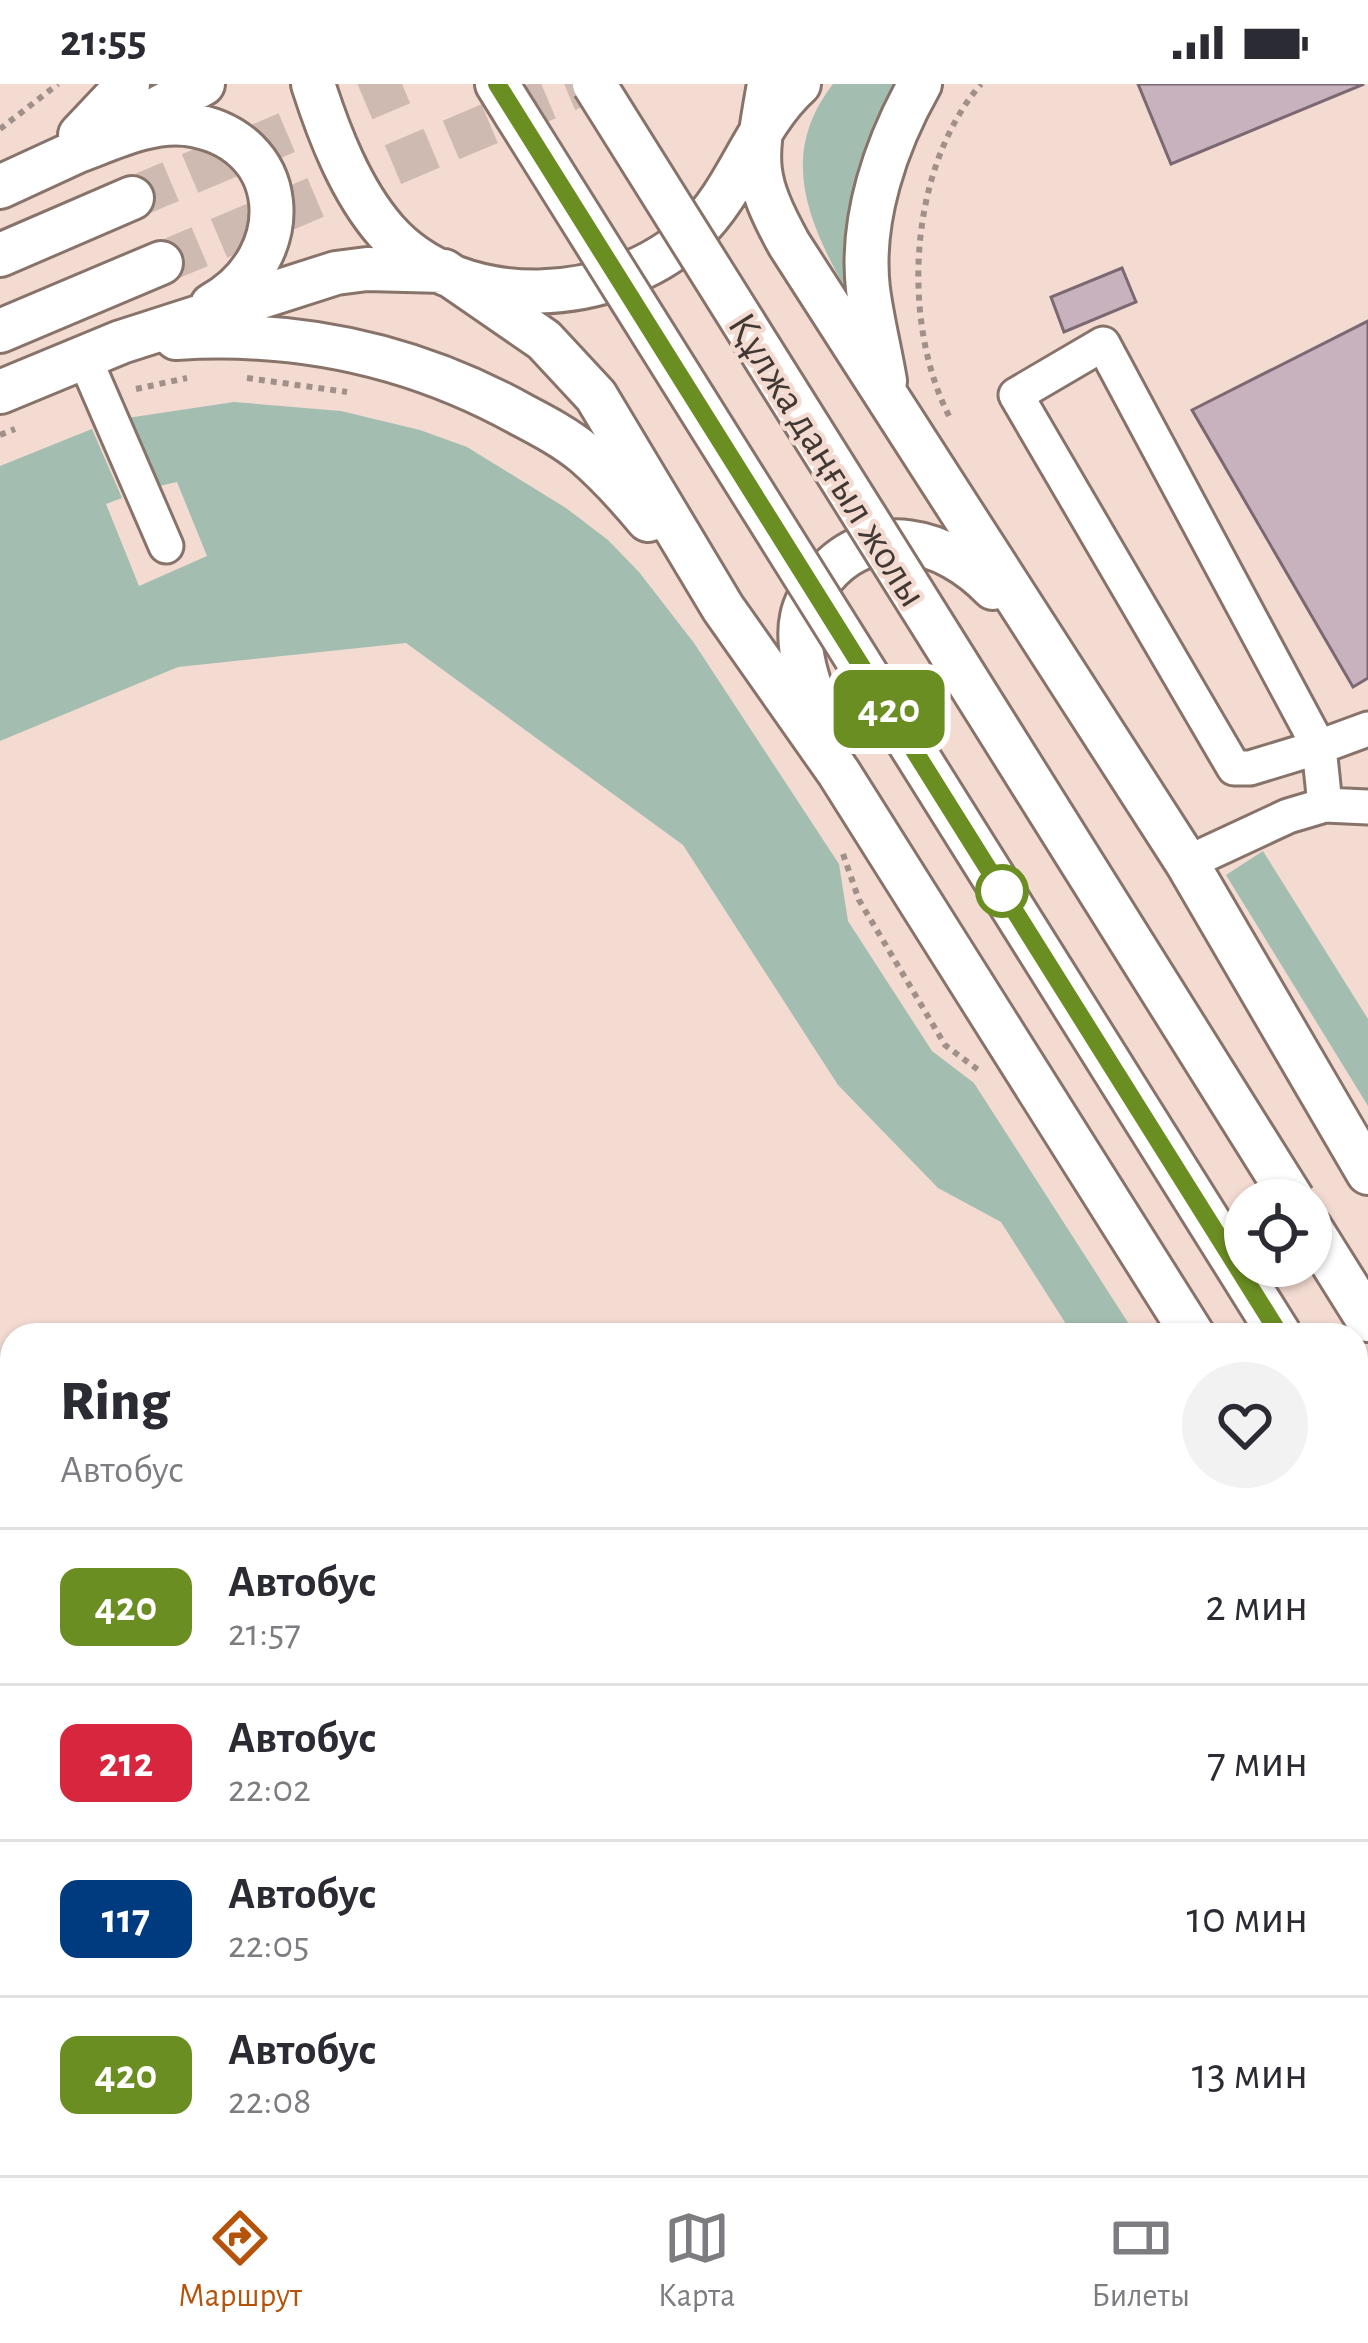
<!DOCTYPE html>
<html lang="ru">
<meta charset="utf-8">
<style>
body{margin:0;font-family:"Alegreya Sans",sans-serif;background:#f2f2f3;color:#2b2b33;height:100vh;display:flex;flex-direction:column;font-size:45px;white-space:nowrap}
*{box-sizing:border-box;margin:0}
p{font-size:39px;color:#7c7c81}
.icon{flex:none;width:66px;height:66px;fill:none;stroke:currentColor;stroke-width:2;stroke-linecap:round;stroke-linejoin:round}
.map{position:relative;flex:1;overflow:hidden}
.panel{position:absolute;left:0px;top:1239px;width:1368px;height:852px;display:flex;flex-direction:column;background:#fff;border-radius:36px 36px 0 0;box-shadow:0 3px 9px #0004}
.panel>*{flex:none}
.badge{padding:0 24px;border-radius:18px;font-size:42px;line-height:78px}
.tools{position:absolute;left:1224px;top:1095px;display:grid;gap:24px}
.tools a{display:grid;place-items:center;width:108px;height:108px;border-radius:50%;background:#fff;box-shadow:0 3px 9px #0004;font-size:60px}
.map>.badge{position:absolute;translate:-50% -50%;box-shadow:0 0 0 6px #fff}
.round{display:grid;place-items:center;flex:none;width:126px;height:126px;border-radius:63px;background:#f2f2f3}
.head{display:flex;align-items:center;justify-content:space-between;height:204px;padding:0 60px}
h1{font-size:57px;font-weight:800;line-height:90px}
ul{padding:0;list-style:none}
li{display:flex;align-items:center;gap:36px;height:156px;padding:0 60px;border-top:3px solid #e1e1e2}
li div{flex:1}
li b{display:block;font-size:45px}
li em{font-style:normal}
li .badge{min-width:132px;font-weight:700;text-align:center}
.status{display:flex;justify-content:space-between;align-items:center;height:84px;padding:0 60px;background:#fff;direction:ltr}
.status svg{height:33px;fill:currentColor}
.menu{display:flex;justify-content:space-around;align-items:center;height:168px;border-top:3px solid #e1e1e2;background:#fff;font-size:33px;color:#7c7c81}
.menu a{display:grid;justify-items:center;gap:6px}
.menu .on{color:#b45309}
.map>svg:first-child{display:block}
.green{fill:#a3beb1}
.building{fill:#c8b2bd;stroke:#7c6872;stroke-width:3}
.lines{fill:none;stroke-linecap:round;stroke-linejoin:round}
.major-tunnel{stroke:#cfbab2;stroke-width:42;stroke-dasharray:42 21;stroke-linecap:butt}
.minor-casing{stroke:#88736a;stroke-width:39}
.major-casing{stroke:#88736a;stroke-width:48}
.path{stroke:#a19089;stroke-width:6;stroke-dasharray:6 6;stroke-linecap:butt}
.minor{stroke:#fff;stroke-width:33}
.major{stroke:#fff;stroke-width:42}
.major-bridge-casing{stroke:#88736a;stroke-width:48;stroke-linecap:butt}
.major-bridge{stroke:#fff;stroke-width:42}
.line-casing{stroke:#fff;stroke-width:27}
.line{stroke:#6b8e23;stroke-width:18}
.stop-dot{fill:#fff;stroke:#6b8e23;stroke-width:6}
.labels{text-anchor:middle;stroke-width:9;stroke-linejoin:round;paint-order:stroke}
.street-label{font-size:42px;fill:#413834;stroke:#f3dbd1}
</style>
<div class="status"><b>21:55</b><svg viewBox="0 0 49 12"><path d="M0 12V9h3v3zM5 12V6h3v6zM10 12V3h3v9zM15 12V0h3v12zM26 1h20v11H26zM47 4h2v5h-2z"/></svg></div>
<div class="map">
<svg width="1368" height="2091" viewBox="0 0 1368 2091">
<rect width="100%" height="100%" fill="#f3dbd1"/>
<path class="green" d="M833 0H909L860 232C819 156 770 81 833 0Z
M234 318 341 327 420 346 467 363 566 424 608 456 639 488 694 559 839 780 848 837 932 967 974 999 1136 1251H1073L1001 1138 938 1104 838 1001 683 761 406 559 178 583 0 657V382L92 345 122 414 106 420 139 502 207 472 177 398 155 403 127 334Z
M1263 767 1368 935V1022L1226 791Z
M1356 1594 1368 1613V1710L1356 1692Z"/>
<path class="building" d="M1138 0H1364L1171 80Z
M1122 184 1136 218 1064 248 1051 213Z
M1368 237V594L1353 603 1192 326Z"/>
<g class="lines">
<path class="major-tunnel" d="M132 114 402 0
M161 179 583 0"/>
<g class="minor-casing">
<path id="minor" d="M1103 260 1319 663 1250 684H1234L1016 311Z
M84 273 166 462
M1325 721 1319 663 1368 645
M1187 779 1288 732 1325 721 1368 723"/>
</g>
<g class="major-casing">
<path id="major" d="M313 0C329 50 351 107 386 147 461 232 616 223 694 148 739 105 753 42 799 0
M497 0 515 29
M769 0C756 76 750 89 789 160L1187 779 1368 1089
M80 51 128 0
M78 67C111 55 149 36 186 40 292 54 298 173 212 221
M0 103 78 67 203 0
M0 171 132 114
M0 247 161 179
M176 254C300 246 414 271 522 331 543 342 566 354 585 370 608 390 628 412 648 436
M885 297C880 267 872 236 868 205 860 135 886 60 920 0
M0 308 121 258 336 189 367 185 444 187 544 256 596 312 723 524 839 689 1193 1251
M827 650C815 616 794 569 802 533 805 518 815 503 824 492 873 435 946 455 993 504
M1311 1145 1368 1236
M1356 1372 1368 1391
M1356 1511 1368 1530"/>
</g>
<path class="path" d="M0 45 58 0
M247 294 347 308
M136 305 187 294
M949 332C900 235 909 84 981 0
M0 351 15 345
M843 770 859 816 945 961 981 988"/>
<use href="#minor" class="minor"/>
<use href="#major" class="major"/>
<g class="major-bridge-casing">
<path id="major-bridge" d="M594 0 1293 1116
M515 29 1280 1251"/>
</g>
<use href="#major-bridge" class="major-bridge"/>
</g>
<g class="lines">
<g class="line-casing">
<path id="line" d="M497 0 1280 1251"/>
</g>
<use href="#line" class="line"/>
</g>
<circle class="stop-dot" cx="1002" cy="807" r="24"/>
<g class="labels">
<g class="street-label">
<text transform="translate(829 375) rotate(58)" y="15">Құлжа даңғыл жолы</text>
</g>
</g>
</svg>
<div class="tools">
<a><svg class="icon" aria-label="locate" viewBox="0 0 24 24"><circle cx="12" cy="12" r="6"/><path d="M12 2v4M12 18v4M2 12h4M18 12h4"/></svg></a>
</div>
<b class="badge" style="left:889px;top:625px;background:#6b8e23;color:#fff">420</b>
<section class="panel">
<div class="head"><div><h1>Ring</h1><p>Автобус</p></div><a class="round"><svg class="icon" aria-label="heart" viewBox="0 0 24 24"><path d="M12 20l-8-8c-3-5 5-10 8-4 3-6 11-1 8 4z"/></svg></a></div>
<ul>
<li><span class="badge" style="background:#6b8e23;color:#fff">420</span><div><b>Автобус</b><p>21:57</p></div><em>2 мин</em></li>
<li><span class="badge" style="background:#d7263d;color:#fff">212</span><div><b>Автобус</b><p>22:02</p></div><em>7 мин</em></li>
<li><span class="badge" style="background:#003b80;color:#fff">117</span><div><b>Автобус</b><p>22:05</p></div><em>10 мин</em></li>
<li><span class="badge" style="background:#6b8e23;color:#fff">420</span><div><b>Автобус</b><p>22:08</p></div><em>13 мин</em></li>
</ul>
</section>
</div>
<nav class="menu">
<a class="on"><svg class="icon" aria-label="directions" viewBox="0 0 24 24"><path d="M12 3l9 9-9 9-9-9zM9 14v-3h6M13 9l2 2-2 2"/></svg>Маршрут</a>
<a><svg class="icon" aria-label="map" viewBox="0 0 24 24"><path d="M3 6l6-2 6 2 6-2v14l-6 2-6-2-6 2zM9 4v14M15 6v14"/></svg>Карта</a>
<a><svg class="icon" aria-label="tickets" viewBox="0 0 24 24"><path d="M3 7h18v10H3zM15 7v10"/></svg>Билеты</a>
</nav>
